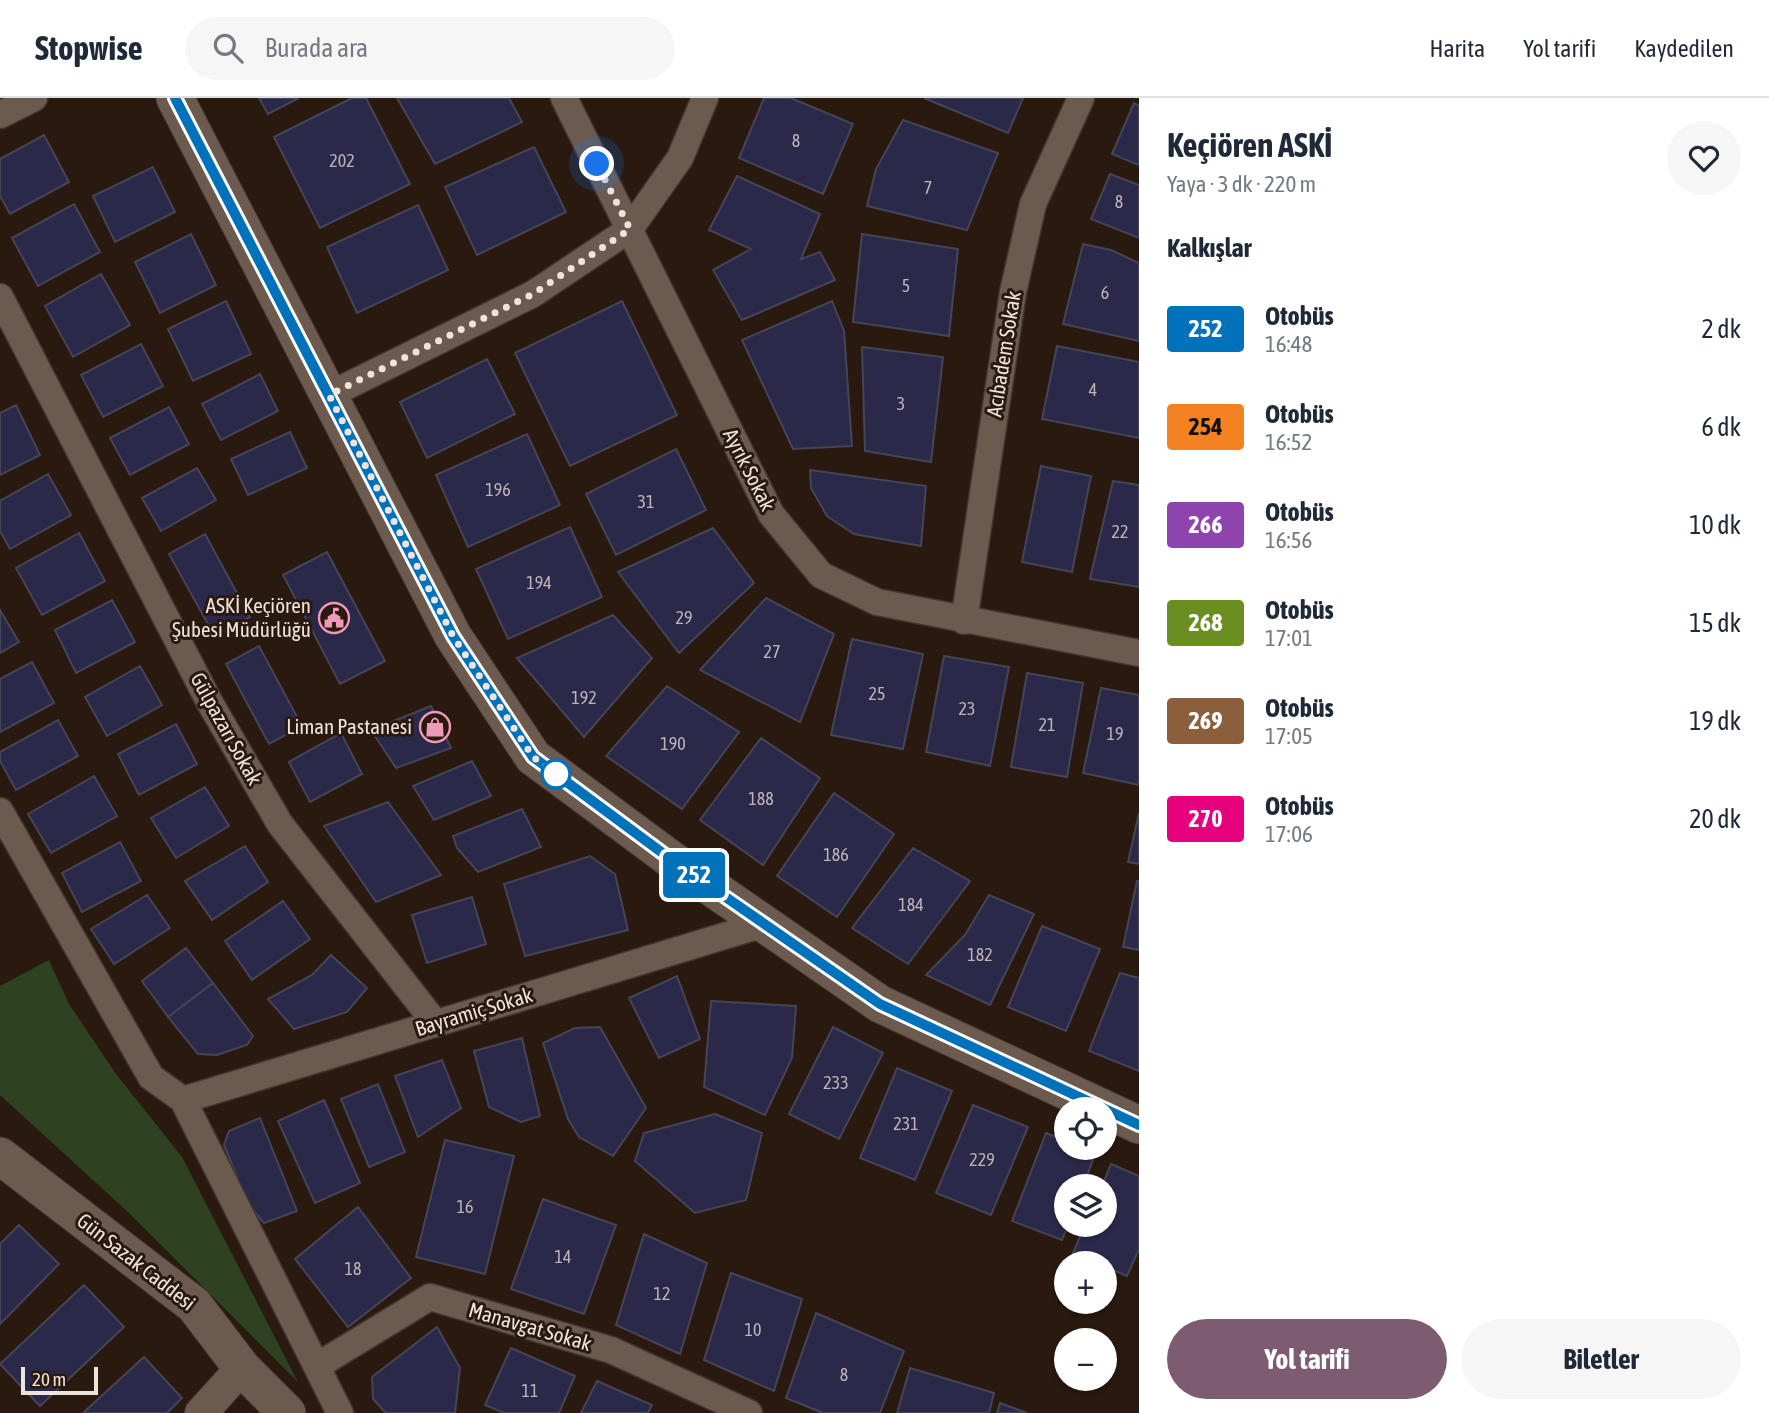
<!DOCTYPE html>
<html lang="tr">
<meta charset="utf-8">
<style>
body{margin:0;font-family:"Asap Condensed",sans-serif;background:#f6f6f7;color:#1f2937;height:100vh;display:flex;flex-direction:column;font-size:26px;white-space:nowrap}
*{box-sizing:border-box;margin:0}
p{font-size:23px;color:#747a83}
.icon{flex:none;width:38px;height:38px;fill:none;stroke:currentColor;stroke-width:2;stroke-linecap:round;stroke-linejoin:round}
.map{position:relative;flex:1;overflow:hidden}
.details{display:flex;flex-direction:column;background:#fff;width:630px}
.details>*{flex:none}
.badge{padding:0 14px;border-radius:5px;font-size:24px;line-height:46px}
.controls{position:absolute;left:1054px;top:999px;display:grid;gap:14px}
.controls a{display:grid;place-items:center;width:63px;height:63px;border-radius:50%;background:#fff;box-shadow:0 2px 5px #0004;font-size:35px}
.scale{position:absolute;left:21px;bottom:18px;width:77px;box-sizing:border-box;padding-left:7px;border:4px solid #efe3dd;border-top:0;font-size:19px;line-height:24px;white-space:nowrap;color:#efe3dd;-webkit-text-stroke:5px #29190f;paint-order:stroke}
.you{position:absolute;width:35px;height:35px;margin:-18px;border:5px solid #fff;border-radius:50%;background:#1a73e8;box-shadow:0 0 0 10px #1a73e833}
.map>.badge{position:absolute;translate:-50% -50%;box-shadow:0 0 0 4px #fff}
h2{padding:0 28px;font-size:26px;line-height:63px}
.round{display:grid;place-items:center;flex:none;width:74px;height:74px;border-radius:37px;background:#f6f6f7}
.head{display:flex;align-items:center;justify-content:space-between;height:119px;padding:0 28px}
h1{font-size:33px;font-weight:700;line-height:52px}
.primary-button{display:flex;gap:14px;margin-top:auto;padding:14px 28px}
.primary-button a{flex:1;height:80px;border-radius:42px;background:#7d5c72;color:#fff;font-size:28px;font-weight:700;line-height:80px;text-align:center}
.primary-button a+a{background:#f6f6f7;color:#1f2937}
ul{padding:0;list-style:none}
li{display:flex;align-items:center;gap:21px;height:98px;padding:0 28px}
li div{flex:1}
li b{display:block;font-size:26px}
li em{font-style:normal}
li .badge{min-width:77px;font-weight:700;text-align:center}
header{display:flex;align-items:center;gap:42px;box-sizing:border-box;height:98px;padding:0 35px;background:#fff;border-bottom:2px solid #e0e1e3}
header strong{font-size:33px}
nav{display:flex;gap:38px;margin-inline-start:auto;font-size:24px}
.search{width:490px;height:63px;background:#f6f6f7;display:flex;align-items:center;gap:18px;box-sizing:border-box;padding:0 24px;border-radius:38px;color:#747a83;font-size:26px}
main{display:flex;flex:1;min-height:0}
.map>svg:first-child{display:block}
.green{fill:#2e4222}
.building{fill:#2b294a;stroke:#454557;stroke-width:2}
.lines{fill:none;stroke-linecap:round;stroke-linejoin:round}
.minor-casing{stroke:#423531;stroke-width:29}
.tertiary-casing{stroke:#423531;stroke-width:34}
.secondary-casing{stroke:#423531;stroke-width:39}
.minor{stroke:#6d5a4e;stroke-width:26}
.tertiary{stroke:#6d5a4e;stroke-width:32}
.secondary{stroke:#6d5a4e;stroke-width:37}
.line-casing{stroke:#fff;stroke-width:16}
.line{stroke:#0072bc;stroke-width:10}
.walk{stroke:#efe3dd;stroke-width:7;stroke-dasharray:0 12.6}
.stop-dot{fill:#fff;stroke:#0072bc;stroke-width:3.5}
.labels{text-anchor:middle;stroke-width:6;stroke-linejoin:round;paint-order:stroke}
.number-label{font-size:18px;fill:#beb4b8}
.street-label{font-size:21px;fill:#efe3dd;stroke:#29190f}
.poi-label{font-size:21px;fill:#efe3dd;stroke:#29190f;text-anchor:end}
</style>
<header>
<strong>Stopwise</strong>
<div class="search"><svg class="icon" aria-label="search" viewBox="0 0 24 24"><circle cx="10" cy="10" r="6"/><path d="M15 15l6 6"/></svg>Burada ara</div>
<nav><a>Harita</a><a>Yol tarifi</a><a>Kaydedilen</a></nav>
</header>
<main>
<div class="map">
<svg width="1139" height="1315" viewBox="0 0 1139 1315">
<rect width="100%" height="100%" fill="#29190f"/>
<path class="green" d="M49 862 69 906 116 976 182 1059 298 1284 129 1115 0 997V888Z"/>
<path class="building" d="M259 0H299L268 16Z
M352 0H366L410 86 320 130 274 39Z
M397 0H509L522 24 435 66Z
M764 0H791L853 26 823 96 739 60Z
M924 0H1023L1008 35Z
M1134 5 1139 8V67L1112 56Z
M903 22 998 55 967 132 867 108 876 71Z
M44 37 69 84 10 116 0 98V61Z
M534 49 566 114 477 157 445 89Z
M153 69 175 114 115 144 93 98Z
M1110 76 1139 87V140L1091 121Z
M737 78 820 116 801 161 820 154 835 182 742 222 713 172 751 151 709 132Z
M74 106 100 154 38 188 12 140Z
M418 107 448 172 357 215 327 149Z
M191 136 216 187 160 215 135 164Z
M862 136 958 151 949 238 853 224Z
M1083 146 1111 152 1139 165V243L1063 226Z
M101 176 130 227 73 259 45 208Z
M226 203 251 256 193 283 168 231Z
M622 203 677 317 570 368 515 255Z
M832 203 844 233 852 348 793 351 742 242Z
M141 246 163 288 103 319 81 277Z
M1057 248 1139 264V340L1042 321Z
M862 249 943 259 931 364 865 353Z
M487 261 515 316 427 360 400 304Z
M260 276 278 313 221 342 202 306Z
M16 307 40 357 0 377V315Z
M169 309 189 346 130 377 110 340Z
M290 334 307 370 248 397 231 361Z
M527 336 560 407 468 449 436 377Z
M676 351 706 412 616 457 586 396Z
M1041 368 1091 378 1072 474 1022 464Z
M197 370 216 402 161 433 142 400Z
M810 372 926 388 921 448 854 436 827 418 811 390Z
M48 376 71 417 10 451 0 433V403Z
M1113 383 1139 387V489L1090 481Z
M570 429 602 499 508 541 476 471Z
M713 430 754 485 679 555 618 474Z
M79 435 105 483 42 517 16 470Z
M205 436 250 519 215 539 169 456Z
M327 454 385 563 340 586 283 477Z
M766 500 834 536 800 624 700 572Z
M112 502 135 544 76 575 55 532Z
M0 512 19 544 0 555Z
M613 517 652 560 584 639 517 560Z
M852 541 923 556 903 651 831 637Z
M259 548 302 628 269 646 226 566Z
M944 558 1009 569 990 668 926 654Z
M32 564 54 605 0 634V581Z
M140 568 162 607 107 638 85 599Z
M1027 575 1083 585 1067 679 1011 669Z
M667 588 739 634 682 711 606 658Z
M1101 590 1139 597V687L1083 675Z
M431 608 451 650 396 670 371 632Z
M58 622 78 658 16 692 0 663V654Z
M176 626 197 666 139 697 118 656Z
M341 635 362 676 310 704 289 664Z
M761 640 820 680 763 767 700 722Z
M472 663 491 698 434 722 413 688Z
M94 678 117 718 51 755 28 716Z
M205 689 229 728 176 760 151 720Z
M834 695 894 736 837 819 777 778Z
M388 704 441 777 376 804 324 728Z
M522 711 541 749 478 774 457 750 453 738Z
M1139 715V766L1128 764Z
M120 744 141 783 82 814 62 775Z
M245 748 268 784 212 822 185 783Z
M913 750 970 783 908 866 852 830Z
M590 758 615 776 628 832 525 858 504 786Z
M1137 783H1139V852L1123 849Z
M147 797 170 830 114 866 91 831Z
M989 797 1034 816 990 907 926 877 965 837Z
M472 799 486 846 427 865 412 817Z
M283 803 310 841 252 882 225 843Z
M1042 828 1100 851 1066 933 1008 909Z
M186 850 213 885 168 919 142 883Z
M331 857 367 890 347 914 294 931 268 901 312 877Z
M1120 875 1139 880V973L1089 953Z
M677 878 700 941 659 960 629 900Z
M213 885 253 938 247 947 217 957 198 956 168 919Z
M711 903 796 908 792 960 765 1017 704 989Z
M600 929 646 1010 613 1058 579 1039 568 1021 543 945 575 930Z
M833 929 883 955 839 1041 789 1016Z
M522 940 540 1018 521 1024 489 1009 474 953Z
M442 962 461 1010 418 1039 395 978Z
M897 970 952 993 915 1082 860 1060Z
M378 986 405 1054 369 1069 341 1001Z
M324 1002 360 1085 315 1105 278 1023Z
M973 1007 1028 1029 991 1117 936 1095Z
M715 1016 762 1035 746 1102 695 1115 635 1063 644 1035Z
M260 1020 297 1113 264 1125 248 1106 224 1047 229 1033Z
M1046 1035 1066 1043V1050H1086L1096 1054 1083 1088H1066L1068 1127 1062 1142 1012 1123Z
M445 1042 514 1058 485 1176 416 1159Z
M1111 1066 1139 1078V1151L1127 1178 1073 1155 1085 1127H1104V1088H1102Z
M543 1101 616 1127 584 1216 511 1191Z
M358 1109 411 1180 348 1229 295 1161Z
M19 1127 59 1166 0 1226V1146Z
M644 1136 707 1165 680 1256 616 1227Z
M731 1175 802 1201 774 1293 704 1262Z
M84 1187 124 1229 40 1308 0 1266Z
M816 1215 904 1253 880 1315H823L786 1300Z
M437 1229 460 1270 455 1315H386L373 1301 372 1279Z
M511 1250 575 1278 559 1315H504L485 1307Z
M144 1259 182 1300 167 1315H83Z
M910 1270 994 1295 989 1315H897Z
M597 1283 652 1307 648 1315H581Z
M1000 1305 1027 1315H997Z"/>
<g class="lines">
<g class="minor-casing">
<path id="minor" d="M564 0 771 416 821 477 877 504 1139 555
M0 17 34 0
M0 199 210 605 280 726 436 926
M329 297 533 196 630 131 680 60 705 0
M964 523 1013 194 1033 106 1081 0
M0 713 151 979 183 1002 764 826
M183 1002 340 1315
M317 1268 430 1199 611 1252 749 1315"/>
</g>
<g class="tertiary-casing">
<path id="tertiary" d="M201 1315 242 1270"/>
</g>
<g class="secondary-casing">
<path id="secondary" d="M175 0 453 538 533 659 672 762 880 906 1139 1027
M0 1058 194 1207 242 1270 287 1315"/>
</g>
<use href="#minor" class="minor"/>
<use href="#tertiary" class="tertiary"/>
<use href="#secondary" class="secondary"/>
</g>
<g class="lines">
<g class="line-casing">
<path id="line" d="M175 0 453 538 533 659 672 762 880 906 1139 1027"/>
</g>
<use href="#line" class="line"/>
<path class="walk" d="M556 676 533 659 453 538 329 297 533 196 630 131 597 66"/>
</g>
<defs>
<g id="civic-ring" transform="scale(1.575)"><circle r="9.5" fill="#29190f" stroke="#ef9ab9" stroke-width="1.5"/><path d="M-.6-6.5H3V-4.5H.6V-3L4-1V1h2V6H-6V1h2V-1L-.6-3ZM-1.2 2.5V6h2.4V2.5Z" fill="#ef9ab9"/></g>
<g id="shop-ring" transform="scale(1.575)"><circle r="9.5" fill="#29190f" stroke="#ef9ab9" stroke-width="1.5"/><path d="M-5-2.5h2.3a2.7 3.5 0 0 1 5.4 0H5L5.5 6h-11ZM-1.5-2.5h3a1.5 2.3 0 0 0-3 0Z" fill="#ef9ab9"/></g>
</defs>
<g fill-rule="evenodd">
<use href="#civic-ring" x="334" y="520"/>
<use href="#shop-ring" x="435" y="629"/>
</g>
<circle class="stop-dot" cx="556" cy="676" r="14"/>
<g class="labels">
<g class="number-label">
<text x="796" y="49">8</text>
<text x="342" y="69">202</text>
<text x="928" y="96">7</text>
<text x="1119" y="110">8</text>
<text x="906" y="194">5</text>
<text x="1105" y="201">6</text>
<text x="1093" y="298">4</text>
<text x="901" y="312">3</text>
<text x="498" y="398">196</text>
<text x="646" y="410">31</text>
<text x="1120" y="440">22</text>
<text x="539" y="491">194</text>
<text x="684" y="526">29</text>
<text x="772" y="560">27</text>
<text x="877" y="602">25</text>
<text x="584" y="606">192</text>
<text x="967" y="617">23</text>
<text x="1047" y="633">21</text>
<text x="1115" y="642">19</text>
<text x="673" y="652">190</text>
<text x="761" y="707">188</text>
<text x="836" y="763">186</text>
<text x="911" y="813">184</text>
<text x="980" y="863">182</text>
<text x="836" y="991">233</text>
<text x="906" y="1032">231</text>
<text x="982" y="1068">229</text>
<text x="465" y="1115">16</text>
<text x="563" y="1165">14</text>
<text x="353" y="1177">18</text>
<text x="662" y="1202">12</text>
<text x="753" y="1238">10</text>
<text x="844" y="1283">8</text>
<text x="530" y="1299">11</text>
</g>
<g class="street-label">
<text transform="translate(1004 256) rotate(-81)" y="7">Acıbadem Sokak</text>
<text transform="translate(749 372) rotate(63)" y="7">Ayrık Sokak</text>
<text transform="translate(226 631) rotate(61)" y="7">Gülpazarı Sokak</text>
<text transform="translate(474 914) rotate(-17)" y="7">Bayramiç Sokak</text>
<text transform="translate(136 1164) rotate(38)" y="7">Gün Sazak Caddesi</text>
<text transform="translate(530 1229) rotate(16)" y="7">Manavgat Sokak</text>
</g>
<g class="poi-label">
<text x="311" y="515">ASKİ Keçiören<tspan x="311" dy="24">Şubesi Müdürlüğü</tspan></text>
<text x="412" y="636">Liman Pastanesi</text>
</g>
</g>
</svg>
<div class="controls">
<a><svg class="icon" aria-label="locate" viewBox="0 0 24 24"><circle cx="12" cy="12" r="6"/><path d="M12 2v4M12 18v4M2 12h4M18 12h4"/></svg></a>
<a><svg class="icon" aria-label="layers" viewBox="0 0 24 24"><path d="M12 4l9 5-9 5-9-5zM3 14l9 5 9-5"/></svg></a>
<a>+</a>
<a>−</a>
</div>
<div class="scale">20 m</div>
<div class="you" style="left:597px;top:66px"></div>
<b class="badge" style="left:694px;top:777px;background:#0072bc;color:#fff">252</b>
</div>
<section class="details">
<div class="head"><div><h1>Keçiören ASKİ</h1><p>Yaya · 3 dk · 220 m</p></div><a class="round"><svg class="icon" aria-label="heart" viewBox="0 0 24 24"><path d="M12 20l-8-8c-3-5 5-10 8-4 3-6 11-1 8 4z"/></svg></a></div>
<h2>Kalkışlar</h2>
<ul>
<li><span class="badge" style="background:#0072bc;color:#fff">252</span><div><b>Otobüs</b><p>16:48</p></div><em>2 dk</em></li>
<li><span class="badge" style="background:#f58220;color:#111">254</span><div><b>Otobüs</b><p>16:52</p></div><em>6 dk</em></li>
<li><span class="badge" style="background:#8e44ad;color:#fff">266</span><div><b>Otobüs</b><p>16:56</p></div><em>10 dk</em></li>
<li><span class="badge" style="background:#6b8e23;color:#fff">268</span><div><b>Otobüs</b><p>17:01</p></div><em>15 dk</em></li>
<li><span class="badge" style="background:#8b5e3c;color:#fff">269</span><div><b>Otobüs</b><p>17:05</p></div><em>19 dk</em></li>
<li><span class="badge" style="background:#e6007e;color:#fff">270</span><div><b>Otobüs</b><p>17:06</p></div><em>20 dk</em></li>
</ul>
<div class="primary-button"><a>Yol tarifi</a><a>Biletler</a></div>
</section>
</main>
